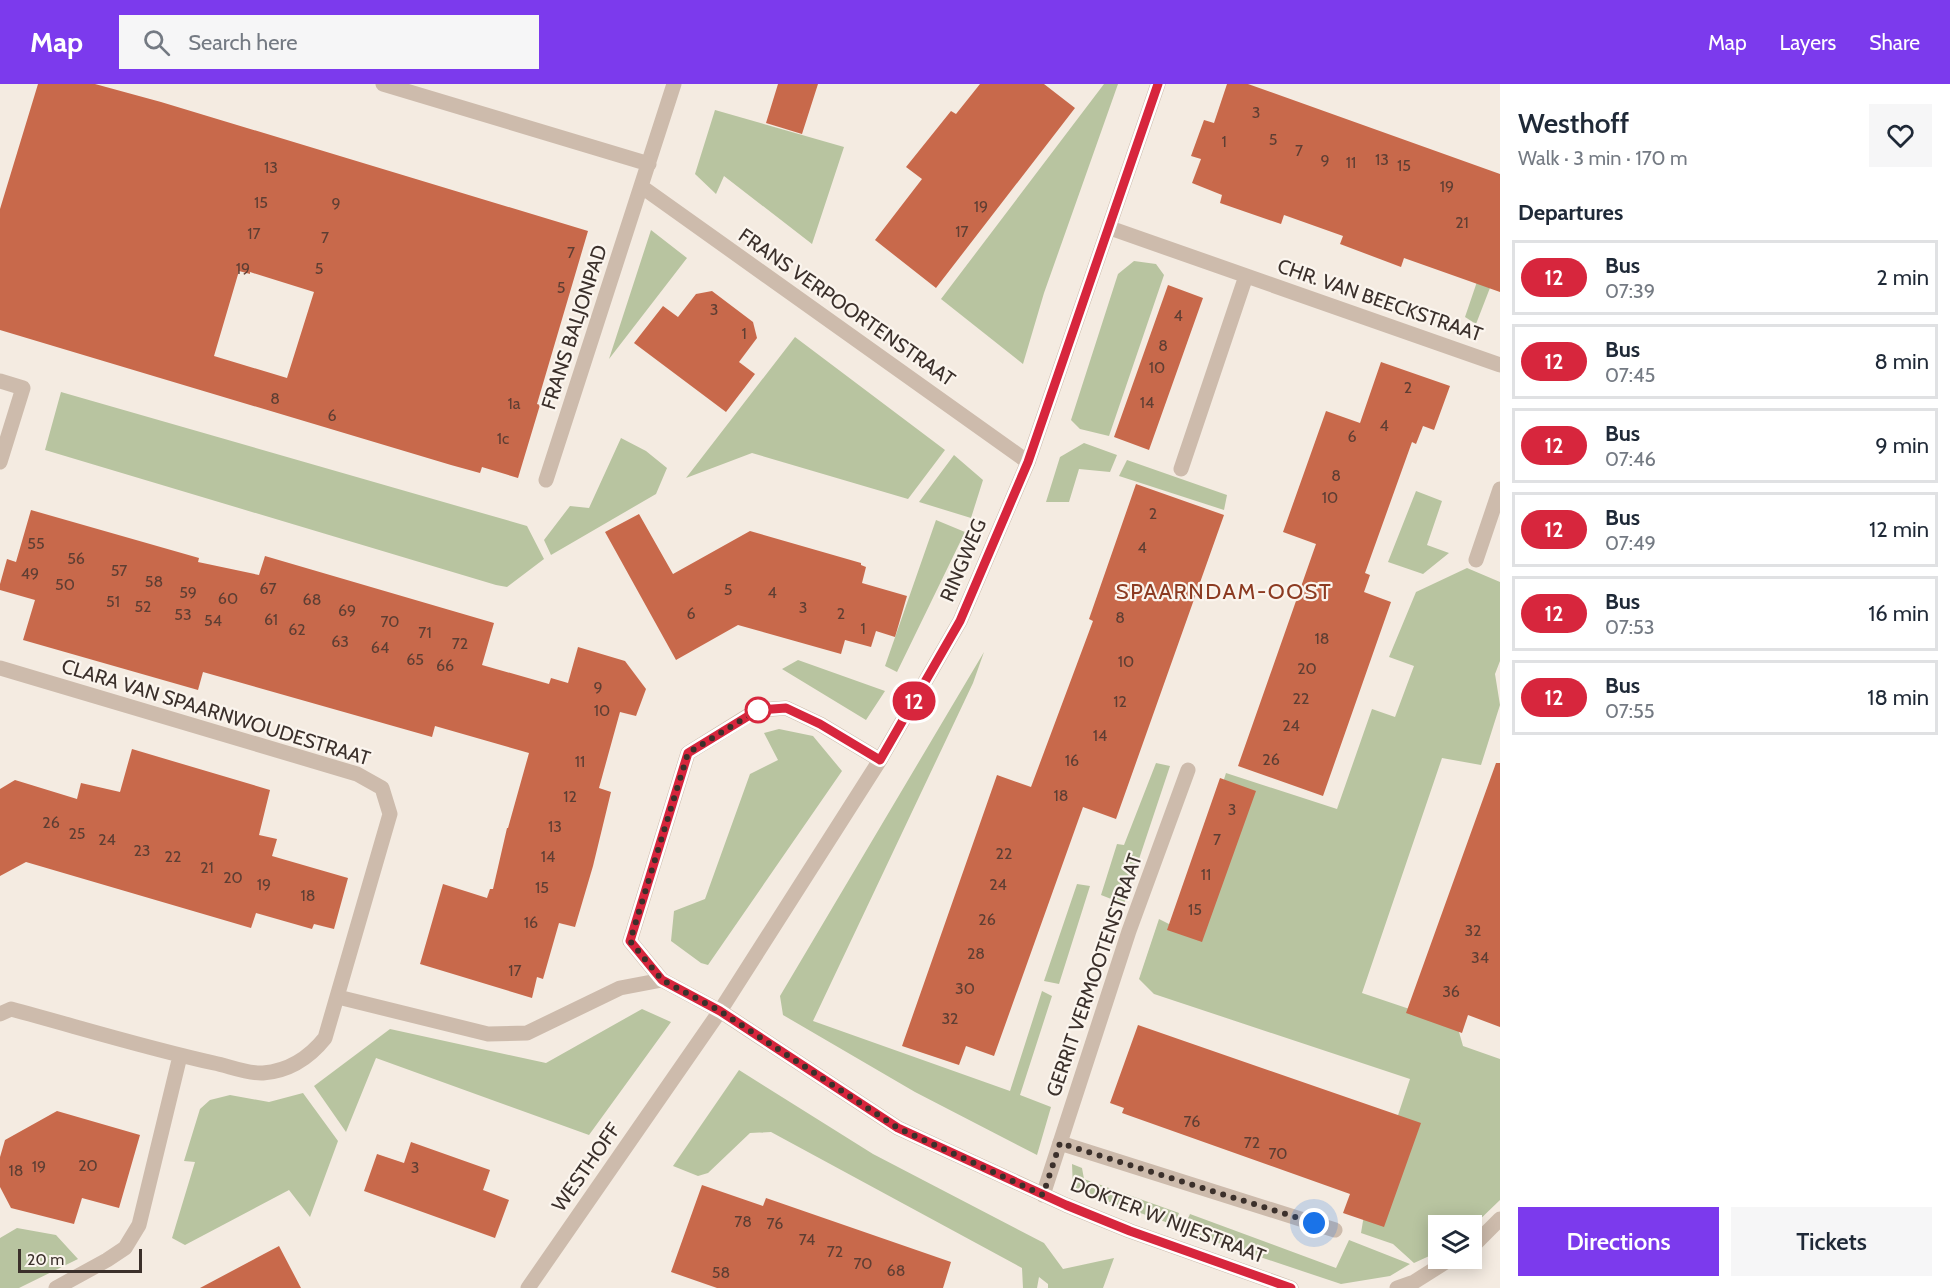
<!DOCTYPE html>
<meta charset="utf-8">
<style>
body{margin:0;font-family:Cabin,sans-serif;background:#f6f6f7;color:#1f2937;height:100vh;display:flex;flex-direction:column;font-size:22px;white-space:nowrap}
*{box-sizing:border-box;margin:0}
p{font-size:20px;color:#747a83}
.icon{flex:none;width:33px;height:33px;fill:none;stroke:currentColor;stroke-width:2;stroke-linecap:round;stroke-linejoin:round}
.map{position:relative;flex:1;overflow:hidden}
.sheet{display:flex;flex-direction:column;background:#fff;width:450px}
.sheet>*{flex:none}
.badge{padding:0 12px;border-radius:20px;font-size:21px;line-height:39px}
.controls{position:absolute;left:1428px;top:1131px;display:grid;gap:12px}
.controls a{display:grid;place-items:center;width:54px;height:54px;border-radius:0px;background:#fff;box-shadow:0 3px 15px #0003;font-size:30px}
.scale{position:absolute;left:18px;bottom:15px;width:124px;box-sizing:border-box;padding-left:6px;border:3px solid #3b302b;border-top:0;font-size:16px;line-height:21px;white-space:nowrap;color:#3b302b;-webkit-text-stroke:4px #fbf5ee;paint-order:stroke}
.you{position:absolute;width:30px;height:30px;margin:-15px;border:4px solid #fff;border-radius:50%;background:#1a73e8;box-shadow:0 0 0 9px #1a73e833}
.map>.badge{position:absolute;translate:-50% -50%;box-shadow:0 0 0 3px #fff}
h2{padding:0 18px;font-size:22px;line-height:54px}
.round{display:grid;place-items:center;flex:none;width:63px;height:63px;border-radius:0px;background:#f6f6f7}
.overview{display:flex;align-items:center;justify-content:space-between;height:102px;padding:0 18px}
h1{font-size:28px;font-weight:600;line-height:45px}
.button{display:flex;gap:12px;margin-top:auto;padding:12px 18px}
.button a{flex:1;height:69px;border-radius:0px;background:#7c3aed;color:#fff;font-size:24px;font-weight:600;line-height:69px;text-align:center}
.button a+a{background:#f6f6f7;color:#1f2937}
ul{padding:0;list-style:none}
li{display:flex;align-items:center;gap:18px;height:75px;margin:0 12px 9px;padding:0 6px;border:3px solid #e0e1e3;border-radius:0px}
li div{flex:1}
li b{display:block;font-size:22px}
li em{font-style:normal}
li .badge{min-width:66px;font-weight:700;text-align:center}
header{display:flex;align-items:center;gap:36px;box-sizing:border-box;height:84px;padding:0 30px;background:#7c3aed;color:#fff}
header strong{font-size:28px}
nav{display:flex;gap:33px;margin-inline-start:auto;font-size:21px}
.search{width:420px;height:54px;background:#f6f6f7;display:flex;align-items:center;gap:15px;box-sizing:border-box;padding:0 21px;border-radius:0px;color:#747a83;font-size:22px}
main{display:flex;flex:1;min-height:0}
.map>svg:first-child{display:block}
.green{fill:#b8c4a0}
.building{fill:#c8694b;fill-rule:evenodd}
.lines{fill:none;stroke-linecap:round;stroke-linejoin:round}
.service{stroke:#cdbbac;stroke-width:15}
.minor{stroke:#cdbbac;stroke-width:15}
.tertiary{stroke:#cdbbac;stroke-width:15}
.line-casing{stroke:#fff;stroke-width:14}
.line{stroke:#d7263d;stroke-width:9}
.walk{stroke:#3b302b;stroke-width:6;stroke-dasharray:0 10.8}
.stop-dot{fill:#fff;stroke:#d7263d;stroke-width:3}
.labels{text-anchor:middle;stroke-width:4.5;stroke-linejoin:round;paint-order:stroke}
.number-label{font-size:16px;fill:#5e3e33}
.street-label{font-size:20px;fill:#3b302b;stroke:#fbf5ee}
.quarter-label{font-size:22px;letter-spacing:1.5px;fill:#8c3b22;stroke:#fbf5ee}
</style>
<header>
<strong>Map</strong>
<div class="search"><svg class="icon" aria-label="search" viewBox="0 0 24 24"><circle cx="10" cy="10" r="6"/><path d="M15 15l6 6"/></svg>Search here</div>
<nav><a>Map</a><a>Layers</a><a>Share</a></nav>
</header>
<main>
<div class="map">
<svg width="1500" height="1204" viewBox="0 0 1500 1204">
<rect width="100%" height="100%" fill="#f4ebe1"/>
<path class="green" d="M1104 0H1118L1044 209 1023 280 941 215Z
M715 26 844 63 812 160 724 92 716 110 695 90Z
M1500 130V178L1476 240 1465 233Z
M651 146 687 174 609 275Z
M1134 177 1156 180 1164 191 1109 352 1080 345 1071 336 1118 190Z
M795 253 945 366 908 415 752 369 686 394Z
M61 308 527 442 544 475 507 503 496 501 45 366Z
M621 354 646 367 667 384 656 410 551 471 544 456 570 422 589 424Z
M1084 359 1117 371 1110 388 1079 385 1069 418H1046L1060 373Z
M954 371 983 396 971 434 919 418Z
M1127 376 1227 411 1224 426 1119 392Z
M1416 407 1442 417 1427 461 1449 469 1423 490 1388 478Z
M936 436 965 448 897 588 885 582Z
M1467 484 1500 498V577L1495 590 1500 621 1481 681 1442 674 1362 909 1457 941 1463 962 1500 975V1116L1472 1143V1142H1438V1168L1414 1179 1393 1160 1361 1149 1363 1137 1410 995 1154 910 1139 895 1159 835 1177 844 1226 689 1337 725 1372 625 1395 633 1414 582 1389 573 1416 508Z
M984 568 973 599 813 937 1010 1007 1042 907 1052 912 1020 1011 1051 1023 1037 1071 915 1008 783 931 780 912Z
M798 576 885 607 866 636 782 585Z
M779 645 813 652 842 687 708 881 701 879 671 857 674 827 705 815 750 690 778 676 764 649Z
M1156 679 1170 682 1124 820 1101 811 1117 760 1124 761Z
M1077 800 1090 802 1059 900 1044 897Z
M642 925 671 938 589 1051 376 974 346 1048 314 1002 390 945 546 979Z
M739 986 873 1070 1044 1159 1063 1185 1114 1174 1103 1204H1048V1200L1039 1193 1037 1204H1023L1022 1184 771 1048 750 1049 708 1089 698 1092 673 1082Z
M303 1009 338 1057 310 1133 289 1106 185 1161 172 1154 195 1078 184 1077 200 1025 210 1016 230 1011 269 1018Z
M1072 1080 1082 1084 1084 1095 1179 1129 1174 1141 1073 1105Z
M1190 1130 1336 1184 1349 1156 1410 1180 1390 1192 1341 1200 1182 1147Z
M17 1144 56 1151 78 1175 19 1204H0V1154Z"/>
<path class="building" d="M38 0H95L161 18 588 147 537 320 540 321 518 394 482 383 480 389 451 381 0 246V125ZM239 187 250 190V188L314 208 287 294 214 272Z
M778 0H818L802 50 766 39Z
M980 0H1044L1075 24 936 204 875 156 922 95 906 83 951 27 956 30Z
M1227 0H1248L1500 90V208L1404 174 1401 183 1340 160 1343 152 1284 131 1281 140 1220 119 1222 111 1192 99 1201 75 1191 72 1204 36 1214 39Z
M1168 201 1203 214 1149 366 1114 353Z
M712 207 753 238 757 254 739 278 755 290 726 328 634 259 663 222 678 233 696 210Z
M1381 278 1450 302 1434 346 1423 342 1416 360 1412 358 1365 489 1370 491 1364 508 1391 518 1323 712 1238 682 1316 460 1283 448 1326 327 1360 339Z
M1136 400 1224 431 1116 735 1083 723 994 972 966 962 959 981 902 962 997 691 1031 703 1093 537 1089 535Z
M31 426 199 474 198 478 259 491 265 472 494 539 482 581 549 600 551 594 568 599 578 563 625 577 646 605 636 632 620 628 599 704 611 708 593 782 575 843 559 839 543 895 537 893 532 914 420 880 443 800 487 814 490 805H493L507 744H508L529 669 435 642 432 653 203 588 198 606 23 556 35 516 0 506V500L7 475 16 478Z
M639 430 673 490 750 447 861 479V481L866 483 862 499 907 512 895 553 876 547 871 563 845 556 841 570 738 541 676 576 605 448Z
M132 665 270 706 259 751 277 755 272 772 348 794 334 845 314 840 312 845 256 829 251 844 26 778 0 792V705L15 696 77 715 81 699 120 708Z
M1496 679H1500V943L1468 931 1462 949 1406 929Z
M1220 694 1256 707 1202 858 1167 846Z
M1138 941 1421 1039 1384 1143 1343 1129 1350 1110 1122 1029 1124 1024 1110 1019Z
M57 1027 140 1051 119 1124 82 1114 74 1140 11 1124 0 1103V1073L5 1056Z
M411 1058 490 1086 483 1106 509 1116 495 1154 364 1107 377 1070 404 1079Z
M702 1101 763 1122 766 1114 951 1178 943 1204H717L671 1188Z
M279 1162 301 1204H200Z"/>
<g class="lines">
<path class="service" d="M1060 1059 1335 1146"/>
<path class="minor" d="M383 0 649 80
M642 103 1028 378
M1110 144 1500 281
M0 297 23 304 0 378
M1181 385 1246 192
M546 396 674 0
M1476 476 1500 405
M0 584 357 690 382 704 390 730 325 954C309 974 289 987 263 989 248 990 229 982 214 979 146 964 78 943 11 925L0 930
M880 676 820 640 786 624 757 626 688 669 630 857 662 896 720 927 898 1044 1066 1121 1130 1147 1291 1204
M338 913 488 950 527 949 620 904 662 896
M1043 1111 1129 847 1188 686
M1472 1163 1500 1135
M56 1204 107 1176 125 1164 139 1141 180 972
M1397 1204 1414 1198 1452 1174"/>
<path class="tertiary" d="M528 1204 720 927 880 676 960 537 1028 378 1158 0"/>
</g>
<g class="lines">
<g class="line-casing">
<path id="line" d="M1158 0 1028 378 960 537 880 676 820 640 786 624 758 626 688 669 630 857 662 896 720 927 898 1044 1066 1121 1130 1147 1291 1204"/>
</g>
<use href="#line" class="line"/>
<path class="walk" d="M758 626 688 669 630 857 662 896 720 927 898 1044 1043 1111 1060 1059 1314 1139"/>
</g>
<circle class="stop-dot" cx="758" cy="626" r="12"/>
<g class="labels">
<g class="number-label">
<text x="1256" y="34">3</text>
<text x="1273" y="61">5</text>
<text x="1224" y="63">1</text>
<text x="1299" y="72">7</text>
<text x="1382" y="81">13</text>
<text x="1325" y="82">9</text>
<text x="1351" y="84">11</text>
<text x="1404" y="87">15</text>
<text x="271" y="89">13</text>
<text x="1447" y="108">19</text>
<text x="261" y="124">15</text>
<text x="336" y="125">9</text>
<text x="981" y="128">19</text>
<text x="1462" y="144">21</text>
<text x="962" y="153">17</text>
<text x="254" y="155">17</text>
<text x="325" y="159">7</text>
<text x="571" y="174">7</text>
<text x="243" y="190">19</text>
<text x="319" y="190">5</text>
<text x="561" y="209">5</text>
<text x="714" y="231">3</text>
<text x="1178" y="237">4</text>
<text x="744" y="255">1</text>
<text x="1163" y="267">8</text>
<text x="1157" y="289">10</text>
<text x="1408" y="309">2</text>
<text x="275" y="320">8</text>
<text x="1147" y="324">14</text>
<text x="514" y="325">1a</text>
<text x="332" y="337">6</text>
<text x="1384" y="347">4</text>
<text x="1352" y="358">6</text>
<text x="503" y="360">1c</text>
<text x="1336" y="397">8</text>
<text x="1330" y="419">10</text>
<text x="1153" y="435">2</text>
<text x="36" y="465">55</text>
<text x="1142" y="469">4</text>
<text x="76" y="480">56</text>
<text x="119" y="492">57</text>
<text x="30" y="495">49</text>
<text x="154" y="503">58</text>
<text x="65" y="506">50</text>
<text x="268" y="510">67</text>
<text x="728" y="511">5</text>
<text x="188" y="514">59</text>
<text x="772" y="514">4</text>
<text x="228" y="520">60</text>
<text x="312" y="521">68</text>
<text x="113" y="523">51</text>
<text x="143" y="528">52</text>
<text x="803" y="529">3</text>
<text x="347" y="532">69</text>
<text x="691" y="535">6</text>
<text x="841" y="535">2</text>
<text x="183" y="536">53</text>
<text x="1120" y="539">8</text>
<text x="271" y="541">61</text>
<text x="213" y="542">54</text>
<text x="390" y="543">70</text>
<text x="863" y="550">1</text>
<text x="297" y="551">62</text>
<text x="425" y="554">71</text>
<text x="1322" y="560">18</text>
<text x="340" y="563">63</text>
<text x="460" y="565">72</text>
<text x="380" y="569">64</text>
<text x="415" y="581">65</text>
<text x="1126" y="583">10</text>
<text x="445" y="587">66</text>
<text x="1307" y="590">20</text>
<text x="598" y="609">9</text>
<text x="1301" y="620">22</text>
<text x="1120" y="623">12</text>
<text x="602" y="632">10</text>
<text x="1291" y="647">24</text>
<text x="1100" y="657">14</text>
<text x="1271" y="681">26</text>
<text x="1072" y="682">16</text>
<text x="580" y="683">11</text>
<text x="1061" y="717">18</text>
<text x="570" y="718">12</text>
<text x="1232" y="731">3</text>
<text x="51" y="744">26</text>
<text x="555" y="748">13</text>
<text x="77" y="755">25</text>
<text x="107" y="761">24</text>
<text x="1217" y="761">7</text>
<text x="142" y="772">23</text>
<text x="1004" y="775">22</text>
<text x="173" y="778">22</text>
<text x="548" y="778">14</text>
<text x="207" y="789">21</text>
<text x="1206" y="796">11</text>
<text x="233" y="799">20</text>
<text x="264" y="806">19</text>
<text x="998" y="806">24</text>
<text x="542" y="809">15</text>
<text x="308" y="817">18</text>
<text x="1195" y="831">15</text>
<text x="987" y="841">26</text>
<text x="531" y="844">16</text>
<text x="1473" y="852">32</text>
<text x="976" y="875">28</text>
<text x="1480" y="879">34</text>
<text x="515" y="892">17</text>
<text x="965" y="910">30</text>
<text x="1451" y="913">36</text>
<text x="950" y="940">32</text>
<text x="1192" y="1043">76</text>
<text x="1252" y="1064">72</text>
<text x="1278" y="1075">70</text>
<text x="88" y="1087">20</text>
<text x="39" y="1088">19</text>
<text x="415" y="1089">3</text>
<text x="16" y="1092">18</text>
<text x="743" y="1143">78</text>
<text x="775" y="1145">76</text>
<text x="807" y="1161">74</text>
<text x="835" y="1173">72</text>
<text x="863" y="1185">70</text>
<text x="896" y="1192">68</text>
<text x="721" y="1194">58</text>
</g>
<g class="street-label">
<text transform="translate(1380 216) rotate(19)" y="7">CHR. VAN BEECKSTRAAT</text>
<text transform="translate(847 223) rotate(35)" y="7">FRANS VERPOORTENSTRAAT</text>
<text transform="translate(574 243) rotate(-72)" y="7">FRANS BALJONPAD</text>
<text transform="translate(963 476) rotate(-67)" y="7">RINGWEG</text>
<text transform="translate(216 628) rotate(17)" y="7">CLARA VAN SPAARNWOUDESTRAAT</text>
<text transform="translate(1094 891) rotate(-71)" y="7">GERRIT VERMOOTENSTRAAT</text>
<text transform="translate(586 1083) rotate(-55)" y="7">WESTHOFF</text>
<text transform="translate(1168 1136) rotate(21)" y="7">DOKTER W NIJESTRAAT</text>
</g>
<g class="quarter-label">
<text x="1224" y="515">SPAARNDAM-OOST</text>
</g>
</g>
</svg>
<div class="controls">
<a><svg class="icon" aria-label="layers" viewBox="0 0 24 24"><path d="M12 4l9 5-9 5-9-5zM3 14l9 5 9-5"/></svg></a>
</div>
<div class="scale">20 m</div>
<div class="you" style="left:1314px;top:1139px"></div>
<b class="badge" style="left:914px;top:617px;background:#d7263d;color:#fff">12</b>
</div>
<section class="sheet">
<div class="overview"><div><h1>Westhoff</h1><p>Walk · 3 min · 170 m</p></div><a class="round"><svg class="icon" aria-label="heart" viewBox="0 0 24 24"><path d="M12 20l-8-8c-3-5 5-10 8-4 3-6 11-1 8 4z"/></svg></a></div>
<h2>Departures</h2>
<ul>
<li><span class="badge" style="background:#d7263d;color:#fff">12</span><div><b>Bus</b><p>07:39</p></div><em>2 min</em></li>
<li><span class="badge" style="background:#d7263d;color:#fff">12</span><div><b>Bus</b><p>07:45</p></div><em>8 min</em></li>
<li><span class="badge" style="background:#d7263d;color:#fff">12</span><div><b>Bus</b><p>07:46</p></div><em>9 min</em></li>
<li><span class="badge" style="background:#d7263d;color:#fff">12</span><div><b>Bus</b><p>07:49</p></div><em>12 min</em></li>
<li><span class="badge" style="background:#d7263d;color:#fff">12</span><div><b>Bus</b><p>07:53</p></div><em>16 min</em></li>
<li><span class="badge" style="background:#d7263d;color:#fff">12</span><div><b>Bus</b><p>07:55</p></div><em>18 min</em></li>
</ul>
<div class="button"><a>Directions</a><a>Tickets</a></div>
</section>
</main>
